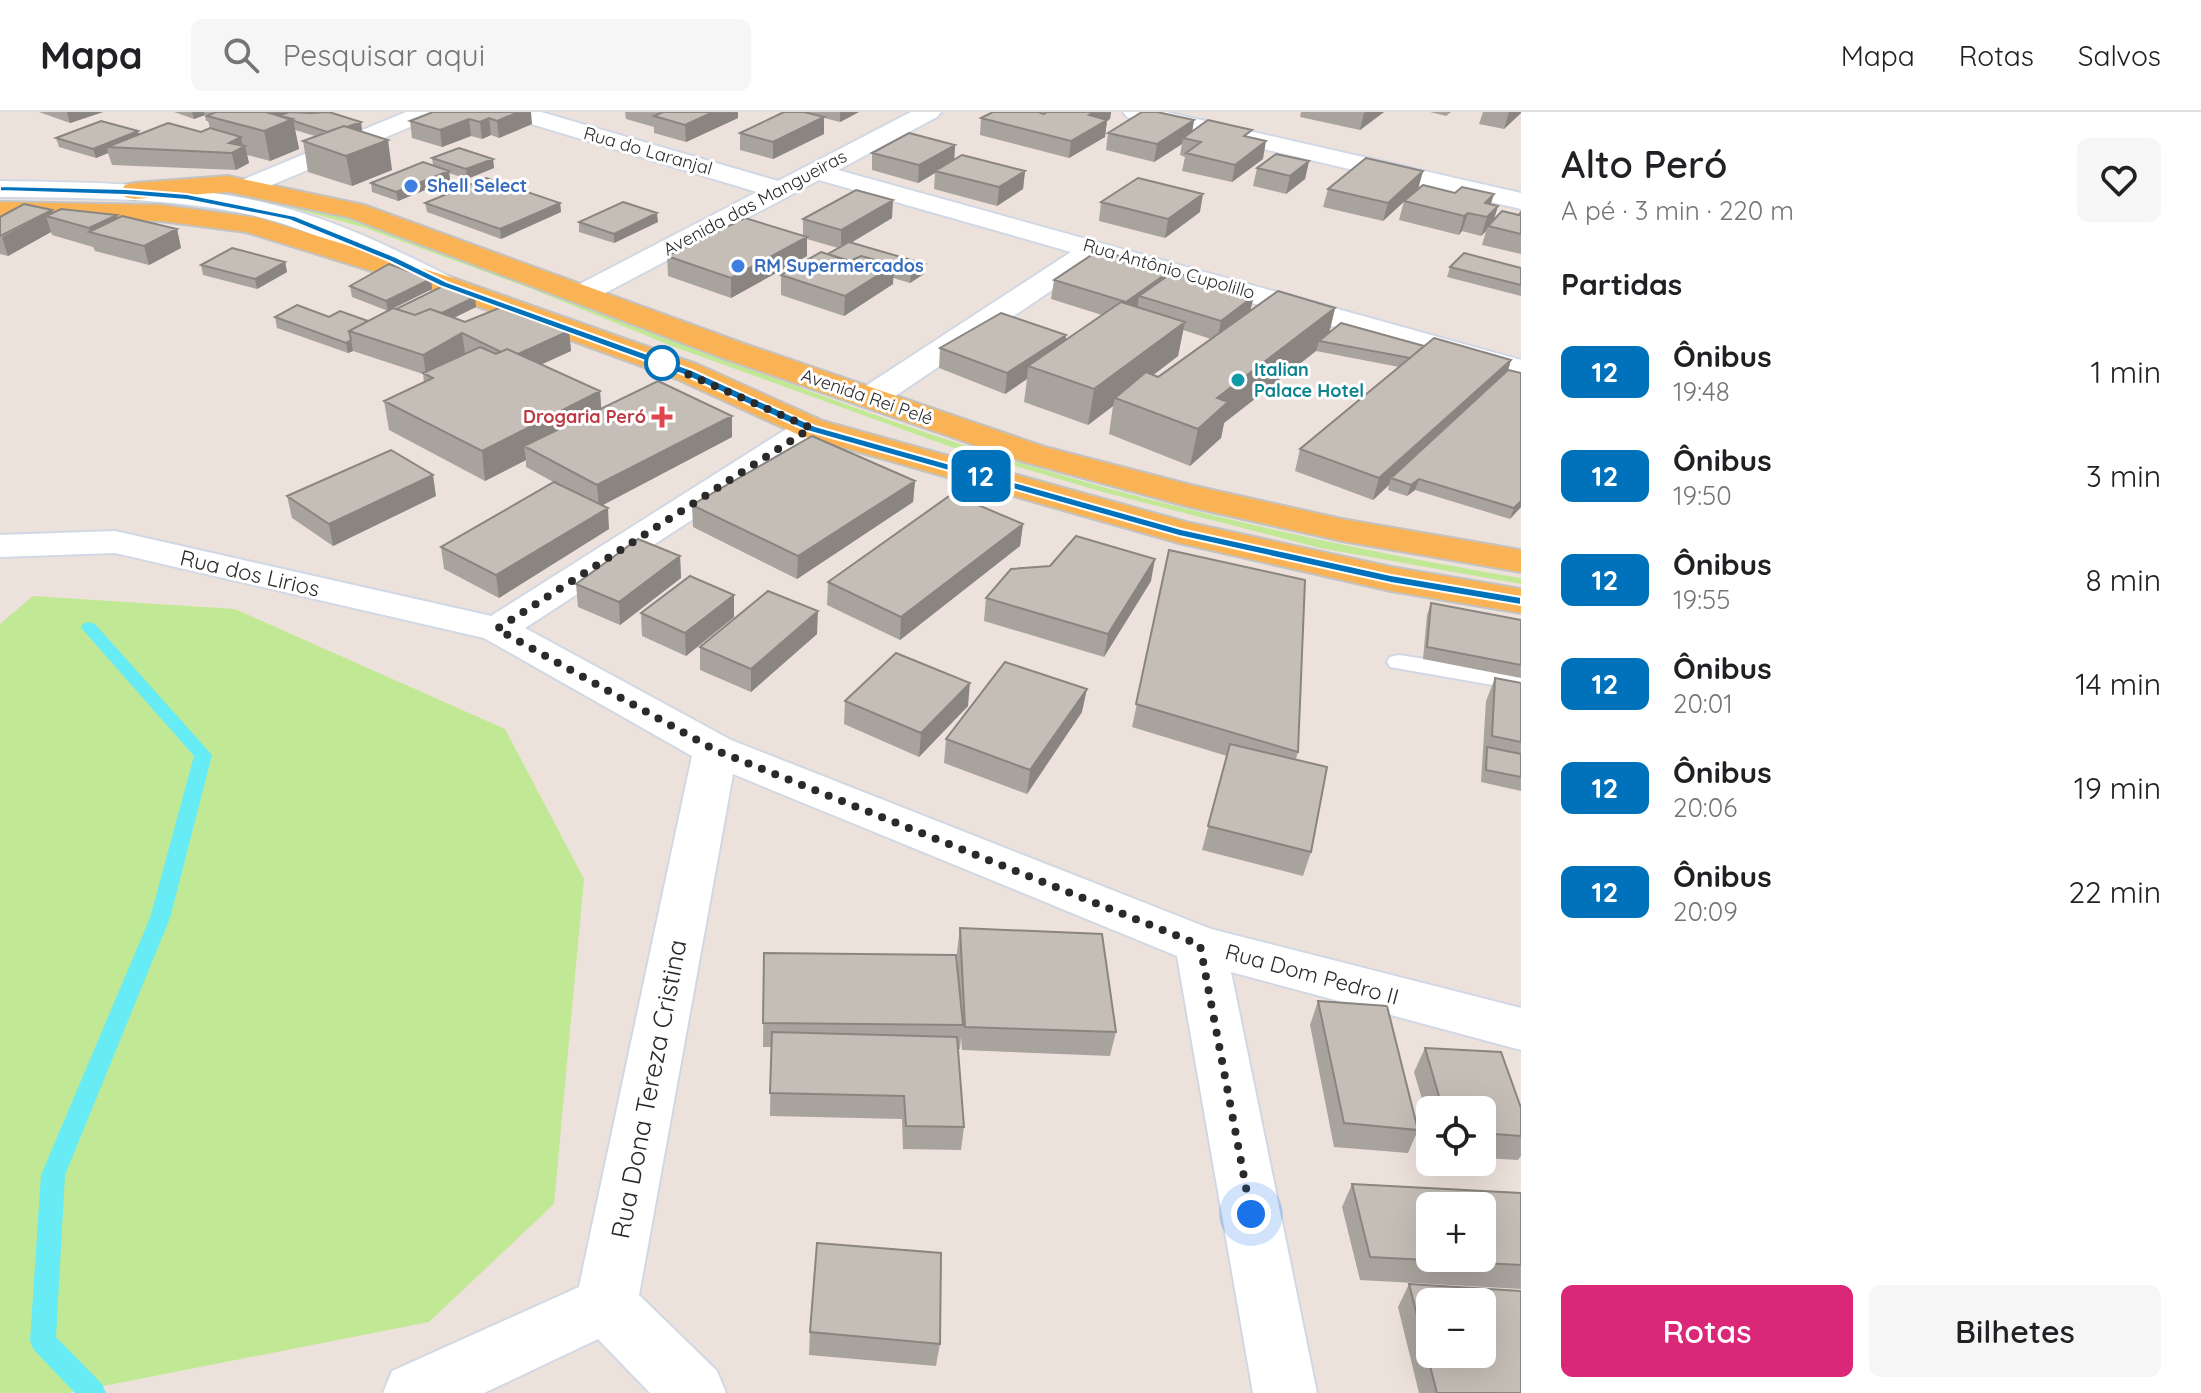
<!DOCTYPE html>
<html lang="pt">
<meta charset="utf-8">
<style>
body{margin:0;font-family:Quicksand,sans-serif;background:#f6f6f6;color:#202124;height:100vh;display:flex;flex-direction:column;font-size:30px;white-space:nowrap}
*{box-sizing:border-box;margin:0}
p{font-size:26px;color:#757577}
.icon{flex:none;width:44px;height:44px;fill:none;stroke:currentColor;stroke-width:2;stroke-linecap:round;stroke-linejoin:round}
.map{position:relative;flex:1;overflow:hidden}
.sheet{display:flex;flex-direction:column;background:#fff;width:680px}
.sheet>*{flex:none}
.badge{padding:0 16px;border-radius:12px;font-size:28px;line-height:52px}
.controls{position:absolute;left:1416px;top:984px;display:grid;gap:16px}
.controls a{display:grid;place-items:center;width:80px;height:80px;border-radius:12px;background:#fff;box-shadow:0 8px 32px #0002;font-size:40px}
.you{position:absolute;width:40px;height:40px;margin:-20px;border:6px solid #fff;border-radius:50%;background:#1a73e8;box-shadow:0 0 0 12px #1a73e833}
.map>.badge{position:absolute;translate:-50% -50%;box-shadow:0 0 0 4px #fff}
h2{padding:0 40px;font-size:30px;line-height:72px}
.round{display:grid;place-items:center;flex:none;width:84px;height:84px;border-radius:12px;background:#f6f6f6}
.head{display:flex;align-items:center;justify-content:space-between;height:136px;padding:0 40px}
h1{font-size:38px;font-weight:600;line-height:60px}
.primary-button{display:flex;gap:16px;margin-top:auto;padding:16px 40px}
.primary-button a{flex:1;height:92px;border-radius:12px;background:#db2777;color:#fff;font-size:32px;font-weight:600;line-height:92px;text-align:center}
.primary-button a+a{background:#f6f6f6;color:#202124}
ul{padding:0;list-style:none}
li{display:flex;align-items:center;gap:24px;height:104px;padding:0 40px}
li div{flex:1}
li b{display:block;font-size:30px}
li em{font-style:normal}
li .badge{min-width:88px;font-weight:700;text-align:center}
header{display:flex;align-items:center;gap:48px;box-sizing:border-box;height:112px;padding:0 40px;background:#fff;border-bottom:2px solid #e0e0e0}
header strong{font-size:38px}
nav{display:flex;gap:44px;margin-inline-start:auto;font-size:28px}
.search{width:560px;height:72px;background:#f6f6f6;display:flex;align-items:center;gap:20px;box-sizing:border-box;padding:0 28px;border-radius:12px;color:#757577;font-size:30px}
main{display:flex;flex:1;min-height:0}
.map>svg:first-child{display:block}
.green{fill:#c1e894}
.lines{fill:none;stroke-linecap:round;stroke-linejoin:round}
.stream{fill:#67ecf6;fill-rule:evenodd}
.lane-casing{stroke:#d1d8e4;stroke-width:4}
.street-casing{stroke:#d1d8e4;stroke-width:4}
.secondary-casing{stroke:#d1d8e4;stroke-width:4}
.primary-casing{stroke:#c3c3c3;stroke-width:4}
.lane{fill:#fff;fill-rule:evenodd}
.street{fill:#fff;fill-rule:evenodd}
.secondary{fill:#fff;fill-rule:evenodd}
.primary{fill:#fab354;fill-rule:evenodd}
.wall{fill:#a9a39d;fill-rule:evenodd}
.shaded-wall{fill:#8a8580}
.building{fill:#c5beb7;stroke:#8a8580;stroke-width:2;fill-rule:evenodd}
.line{fill:#0072bc;stroke:#fff;stroke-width:2}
.walk{stroke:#2a2a2a;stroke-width:8;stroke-dasharray:0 14.4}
.shop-dot{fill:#3f7fe0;stroke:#fff;stroke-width:3}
.stop-dot{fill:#fff;stroke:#0072bc;stroke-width:4}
.culture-dot{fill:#0f9aa8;stroke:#fff;stroke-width:3}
.health-dot{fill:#e0444e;stroke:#fff;stroke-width:3}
.labels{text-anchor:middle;stroke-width:6;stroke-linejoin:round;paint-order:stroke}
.far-street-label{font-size:18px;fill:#2a2a2a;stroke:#fff}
.far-shop-label{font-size:18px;font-weight:bold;fill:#366cbe;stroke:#fff;text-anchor:start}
.far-culture-label{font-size:18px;font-weight:bold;fill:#0d838f;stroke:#fff;text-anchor:start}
.far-health-label{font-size:18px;font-weight:bold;fill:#be3a42;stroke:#fff;text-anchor:end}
.street-label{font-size:22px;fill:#2a2a2a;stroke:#fff}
.near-street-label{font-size:26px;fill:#2a2a2a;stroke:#fff}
</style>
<header>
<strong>Mapa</strong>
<div class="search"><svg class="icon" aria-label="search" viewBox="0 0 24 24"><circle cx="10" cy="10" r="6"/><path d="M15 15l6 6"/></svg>Pesquisar aqui</div>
<nav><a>Mapa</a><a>Rotas</a><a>Salvos</a></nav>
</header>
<main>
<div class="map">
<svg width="1521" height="1281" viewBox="0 0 1521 1281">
<rect width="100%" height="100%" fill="#ede2db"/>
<path class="green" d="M274 87C387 112 495 158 603 200 690 235 778 268 867 300 1078 376 1299 429 1521 466V472L1320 436 1103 380 951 335 672 234 532 177 363 115 265 89Z
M33 484 235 497 505 617 584 767 554 1092 429 1210 68 1281H0V512Z"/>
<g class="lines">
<path class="stream" d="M89 510 95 512 212 643 170 806 65 1063 56 1225 102 1272 106 1281H75L34 1238 30 1229 41 1063 150 806 194 644 83 518 81 515 83 512Z"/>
<g class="lane-casing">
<path id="lane" d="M1399 543 1521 562V578L1390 555 1387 550 1390 545Z"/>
</g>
<g class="street-casing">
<path id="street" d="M406 0H438L434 5 255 80H237L233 75 237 70Z
M504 0H541L778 69 911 0H941L937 5 838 58 1521 248V268L1098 147 882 293 870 296 858 293 854 286 858 279 1071 140 819 68 592 188 582 191 572 188 567 182 572 176 757 80 508 5Z
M1123 0H1166L1521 81V97L1135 7 1127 5Z
M811 306 823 309 828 316 823 323 525 516 731 628 1211 817 1521 896V938L1231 860 1317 1281H1253L1177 844 733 662 639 1183 717 1259 726 1281H650L598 1227 484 1281H383L392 1259 579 1175 692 644 484 526 115 441 0 445V423L115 419 491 504 799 309Z"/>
</g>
<g class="secondary-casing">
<path id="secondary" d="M0 69C102 71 204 70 302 101 355 117 404 142 453 166L458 172 453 178 443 181 433 178C374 149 315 118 251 103 169 85 84 86 0 85Z"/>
</g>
<g class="primary-casing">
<path id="primary" d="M228 64 364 93 742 231 1045 335 1195 374 1342 407 1521 438V460L1342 429 1190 395 1021 349 720 245 348 105 228 80 134 87 125 85 121 79 125 73 134 71Z
M0 90 161 93 259 106 453 166 699 253 823 309 1186 410 1391 455 1521 477V501L1391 479 1179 431 799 323 677 267 433 178 246 120 161 109 0 106Z"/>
</g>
<use href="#lane" class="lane"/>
<use href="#street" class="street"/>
<use href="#secondary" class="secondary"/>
<use href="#primary" class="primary"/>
</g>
<path class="wall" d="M39 0H103L70 11Z
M174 0H307L361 10 362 19H361L392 58 352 74 308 60 303 29 315 24 295 18 299 37 270 49 247 43 249 51 236 58 112 53 108 41 96 46 59 35 56 26 201 20 210 16 208 9H206L205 3 194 7Z
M433 0 532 12 499 26 491 23 482 27 471 24 442 35 412 26 410 9Z
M625 0H738V6L686 30 654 21V15L626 7Z
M784 0H859L840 10 824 6V22L773 47 740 38V21Z
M993 0H1111L1110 7 1107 8 1105 25 1069 46 980 23 981 6Z
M1301 0H1384L1360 18 1300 5Z
M1430 0H1451L1446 4Z
M1483 0H1521V1L1504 17 1479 12Z
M1194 8 1192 20 1251 26 1263 47 1232 70 1182 59 1185 45 1180 43 1182 32 1154 50 1106 38 1108 21Z
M955 33 954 48 1025 59 1023 77 997 94 934 77 935 61 918 71 872 58V41Z
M432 46 493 47 494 56 467 67 449 61 450 68 398 89 372 80 371 71 433 53Z
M1309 49 1305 67 1286 82 1253 74 1257 56Z
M1423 59 1418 77 1498 94 1494 107 1519 103 1521 100V142L1482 133 1486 119 1481 124 1462 119 1459 123 1399 108 1404 89 1383 109 1323 95 1328 77Z
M1101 90 1200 100 1165 126 1099 109Z
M425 91H560L561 100 501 127 427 100Z
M52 98 53 101 118 106 177 117 181 136 149 153 95 139 93 135 52 123 51 120 8 144 0 142V105Z
M892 106 852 130 924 162 910 171 893 166V172L844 204 781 183V163L838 136 807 127V144L731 186 668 164 667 144 803 124V107Z
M579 110H658L614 131 579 120Z
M285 150 287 160 257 177 203 163 201 153Z
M1450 155 1521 156V184L1447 165Z
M1170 159 1169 163 1254 184 1250 199 1335 196 1329 221 1511 248 1508 258 1521 395 1510 407 1415 378 1407 384 1388 378 1389 373 1373 388 1295 359 1300 337 1399 255 1316 239 1224 311 1221 326 1190 354 1109 322 1113 294 1088 313 1024 290 1027 267 1005 282 939 256 940 236 1066 223V228L1102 203 1051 187 1054 168ZM1183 218 1211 227 1158 265 1153 263 1178 244Z
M431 167 432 177 393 196 396 197 475 185 476 195 454 206 465 210 569 219 571 239 541 252 600 279 601 297 732 325 603 393 609 417 499 486 444 457 441 435 557 372 526 355V348L485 369 389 318 384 289 424 270 423 262 353 239 348 241 277 216 275 205H329L368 209 388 199 352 185 350 174Z
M915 369 913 390 797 467 693 415 692 393Z
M287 384H436L333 434 292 406Z
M1023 412 1020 434 900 528 827 493 828 470Z
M1169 438 1298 640 1296 647 1311 740 1303 764 1202 738 1227 644 1132 615Z
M680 444 681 466 620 513 578 495 576 472Z
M1151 469 1104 545 984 509 986 486Z
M734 483V505L686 544 642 524 641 501Z
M1431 491 1521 508V566L1423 547 1427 503Z
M817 522 751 580 700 558V535Z
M1495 566 1521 571V679L1481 670 1486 589Z
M845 589 968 594 919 645 844 612Z
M1082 600 1027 682 944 651 946 627Z
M960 816 1116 920 1110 944 962 938 961 925 960 937H958L964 1015 961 1038 903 1037 902 1007 770 1004 771 935H763L764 841 958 863 957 840Z
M1318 889 1418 1018 1408 1041 1334 1035 1310 913Z
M1425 936 1521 996V1044L1518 1048 1482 1046V998H1430V1014L1414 960Z
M1352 1072 1521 1081V1177L1360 1168 1342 1095Z
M1409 1172 1521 1281H1419L1398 1195Z
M810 1220 940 1232 936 1254 809 1243Z"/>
<path class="shaded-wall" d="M67 0H103L70 11Z
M192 0H204L205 3 194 7Z
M251 0H296L277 4Z
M519 0H531L532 12 499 26 497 9Z
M713 0H738V6L686 30 685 13Z
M840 0H859L840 10Z
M1094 0H1111L1110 7 1107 8 1105 25 1069 46 1071 29 1089 3Z
M1366 0H1384L1360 18 1364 1Z
M1509 0H1521V1L1504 17Z
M824 5V22L773 47V30Z
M489 6 491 23 482 27 480 10Z
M293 7 299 37 270 49 264 19Z
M469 7 471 24 442 35 440 18Z
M1194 8 1191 26H1183L1182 32 1154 50 1157 32Z
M361 10 362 19 333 30 331 21Z
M138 19 141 28 107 35 108 41 96 46 93 37Z
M241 25 243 35 245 34 249 51 236 58 229 31Z
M388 28 392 58 352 74 346 44Z
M1266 29 1263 47 1232 70 1235 53Z
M955 33 954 51 935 59V61L918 71 919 53Z
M493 47 494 56 467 67 466 57Z
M1309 49 1305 67 1286 82 1290 64Z
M449 59 450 68 398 89 396 80Z
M1025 59 1023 77 997 94 999 75Z
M1423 59 1418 77 1383 109 1388 91Z
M1203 82 1200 100 1165 126 1168 107Z
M1494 82 1488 101 1485 91Z
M893 88 892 106 841 137V118Z
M560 91 561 100 501 127 500 117Z
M1498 94 1492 113 1488 114 1486 119 1481 124 1487 105Z
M52 98 55 106 46 104 51 120 8 144 2 125Z
M657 101 658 110 614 131V122Z
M1468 101 1462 119 1459 123 1464 104Z
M117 103 122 122 90 121 89 116Z
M177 117 181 136 149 153 144 134Z
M807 125V144L731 186V166Z
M285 150 287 160 257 177 255 167Z
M925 152 924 162 910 171 911 161Z
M894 153 893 172 844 204 845 184Z
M1170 159 1166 179 1139 184 1137 200 1123 210 1126 190Z
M431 167 432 177 388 199 386 189Z
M1254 184 1249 203 1217 229 1221 209Z
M475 185 476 195 418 223 417 212Z
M1335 196 1327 230 1319 229 1316 239 1224 311 1221 326 1190 354 1198 317 1217 286Z
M1185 210 1178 244 1121 288 1115 286 1113 294 1088 313 1094 277Z
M569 219 571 239 514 265 512 245Z
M462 221 465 241 426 263 423 243Z
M1066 223 1064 244 1028 254 1027 267 1005 282 1007 261Z
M351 228 353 239 348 241 346 231Z
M1511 248 1505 268 1391 366 1389 373 1373 388 1379 366Z
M600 279 602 308 524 334 526 348 485 369 482 339Z
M732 304V325L599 395 597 373Z
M433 363 436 384 333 434 329 412Z
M1419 367 1415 378 1407 384 1411 373Z
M915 369 913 390 797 467 798 444Z
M1521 389V395L1510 407 1514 396Z
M608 396 609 417 499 486 496 463Z
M1023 412 1020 434 900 528 901 505Z
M680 444 681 466 620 513 619 490Z
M1155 447 1151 469 1104 545 1108 522Z
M734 483V505L686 544 685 521Z
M818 499 817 522 751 580V557Z
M970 571 968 594 919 645 921 621Z
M1087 577 1082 600 1027 682 1030 658Z"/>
<path class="building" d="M216 0H265L293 7 264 19 207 4Z
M289 0 310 1 329 0 361 10 347 15 344 14 327 20 279 4Z
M433 0H519L497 9 489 6 480 10 469 7 440 18 410 9Z
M663 0H713L685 13 654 4Z
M784 0H804L824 5 773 30 740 21Z
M993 0H1038L1044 2 1047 0H1094L1089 3 1107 8 1071 29 981 6Z
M1142 0H1157L1194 8 1157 32 1108 21Z
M1208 8 1252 18 1244 24 1266 29 1235 53 1186 41 1201 30 1183 26Z
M101 9 138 19 93 37 56 26Z
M168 11 201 20 210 16 241 25 229 31 245 34 232 41 107 35Z
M344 14 388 28 346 44 303 29Z
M909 21 955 33 919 53 872 41Z
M459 36 493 47 466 57 432 46Z
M1276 42 1309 49 1290 64 1257 56Z
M962 43 1025 59 999 75 935 59Z
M1366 46 1423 59 1388 91 1328 77Z
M423 50 449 59 396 80 371 71Z
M486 66 560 91 500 117 425 91Z
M1138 66 1203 82 1168 107 1101 90Z
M1423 73 1455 81 1462 75 1494 82 1485 91 1498 94 1487 105 1468 101 1464 104 1404 89Z
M856 78 893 88 841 118 803 107Z
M623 90 657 101 614 122 579 110Z
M24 92 52 98 0 124V105Z
M61 97 117 103 89 116 46 104Z
M1502 99 1519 103 1521 100V122L1488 114Z
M122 104 177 117 144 134 89 120Z
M745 106 807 125 731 166 667 144Z
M849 130 925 152 911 161 894 156V153L861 144 850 149 828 142Z
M232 136 285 150 255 167 201 153Z
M1099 138 1170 159 1126 190 1054 168Z
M821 140 851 150 861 144 894 153 845 184 781 163Z
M1464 141 1521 156V173L1450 155Z
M389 152 431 167 386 189 350 174Z
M1173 160 1254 184 1221 209 1139 184Z
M445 173 475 185 442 201 430 197 415 203 396 197Z
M1278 179 1335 196 1217 286 1228 290 1198 317 1115 286 1146 260 1158 265Z
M1121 190 1185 210 1094 277 1028 254Z
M509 192 569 219 518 242 507 237 501 240 462 221 423 243 349 219 393 196 415 203 430 197 465 210Z
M297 193 329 205 340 199 368 209 349 219 351 228 346 231 275 205Z
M1001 201 1066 223 1007 261 940 236Z
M1341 211 1424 234 1410 246 1319 229Z
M1434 226 1511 248 1379 366 1300 337Z
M480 235 496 242 507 237 600 279 482 339 384 289 433 266 423 261Z
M1508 258 1521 261V389L1514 396 1419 367 1411 373 1391 366Z
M658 269 732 304 597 373 524 334Z
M812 324 915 369 798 444 692 393Z
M391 338 433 363 329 412 287 384Z
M554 370 608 396 496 463 441 435Z
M952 382 1023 412 901 505 828 470Z
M1076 424 1155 447 1108 522 986 486 1011 457 1050 454Z
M638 427 680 444 619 490 576 472Z
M1169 438 1305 468 1298 640 1136 592Z
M690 464 734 483 685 521 641 501Z
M768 479 818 499 751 557 700 535Z
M1431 491 1521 508V553L1427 535Z
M896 541 970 571 921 621 845 589Z
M1005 550 1087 577 1030 658 946 627Z
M1495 566 1521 571V630L1492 624Z
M1230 632 1327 655 1311 740 1208 714Z
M1487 635 1521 642V665L1486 658Z
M960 816 1102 822 1116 920 965 915Z
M764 841 956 843 963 913 763 911Z
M1318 889 1387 894 1418 1018 1344 1011Z
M772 920 957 925 964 1015 906 1014 904 984 770 981Z
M1425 936 1501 940 1521 996V1024L1482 1021V998H1443Z
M1352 1072 1521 1081V1153L1370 1145ZM1430 1094H1482V1146H1430Z
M817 1131 941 1141 940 1232 810 1220Z
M1409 1172 1521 1179V1281H1437ZM1430 1190H1482V1242H1430Z"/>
<path class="line" d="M0 74 126 77 187 82 295 104 396 145 447 170 692 258 815 314 1181 417 1391 463 1521 485V493L1391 471 1179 424 807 319 684 263 440 174 389 149 289 108 187 88 126 83 0 79Z"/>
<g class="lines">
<path class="walk" d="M662 251 811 316 497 517 715 638 1200 833 1251 1102"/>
</g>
<g class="shop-dot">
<circle cx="411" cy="74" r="8"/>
<circle cx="738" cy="154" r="8"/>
</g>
<circle class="stop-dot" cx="662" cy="251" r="16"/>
<circle class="culture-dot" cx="1238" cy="268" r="8"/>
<path class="health-dot" d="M658 293h8v8h8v8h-8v8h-8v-8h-8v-8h8z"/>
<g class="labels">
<g class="far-street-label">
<text transform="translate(648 39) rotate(16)" y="6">Rua do Laranjal</text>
<text transform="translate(755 91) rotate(-28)" y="6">Avenida das Mangueiras</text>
<text transform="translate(1169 157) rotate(16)" y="6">Rua Antônio Cupolillo</text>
<text transform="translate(867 285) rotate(19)" y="6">Avenida Rei Pelé</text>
</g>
<g class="far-shop-label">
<text x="427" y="80">Shell Select</text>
<text x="754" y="160">RM Supermercados</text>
</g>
<g class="far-culture-label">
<text x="1254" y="264">Italian<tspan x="1254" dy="21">Palace Hotel</tspan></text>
</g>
<g class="far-health-label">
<text x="646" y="311">Drogaria Peró</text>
</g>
<g class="street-label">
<text transform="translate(250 461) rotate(13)" y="8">Rua dos Lirios</text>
<text transform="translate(1312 862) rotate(15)" y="8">Rua Dom Pedro II</text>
</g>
<g class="near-street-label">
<text transform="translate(649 977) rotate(-79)" y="9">Rua Dona Tereza Cristina</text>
</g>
</g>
</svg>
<div class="controls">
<a><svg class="icon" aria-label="locate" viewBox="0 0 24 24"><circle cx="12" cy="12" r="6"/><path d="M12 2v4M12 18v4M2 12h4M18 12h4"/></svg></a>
<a>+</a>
<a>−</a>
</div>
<div class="you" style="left:1251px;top:1102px"></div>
<b class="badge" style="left:981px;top:364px;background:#0072bc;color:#fff">12</b>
</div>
<section class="sheet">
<div class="head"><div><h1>Alto Peró</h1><p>A pé · 3 min · 220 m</p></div><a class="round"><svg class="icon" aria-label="heart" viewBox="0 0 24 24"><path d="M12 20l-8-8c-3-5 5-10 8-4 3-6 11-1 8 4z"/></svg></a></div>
<h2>Partidas</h2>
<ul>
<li><span class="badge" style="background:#0072bc;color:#fff">12</span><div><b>Ônibus</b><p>19:48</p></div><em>1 min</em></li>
<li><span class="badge" style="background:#0072bc;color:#fff">12</span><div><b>Ônibus</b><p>19:50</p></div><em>3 min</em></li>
<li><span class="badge" style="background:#0072bc;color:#fff">12</span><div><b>Ônibus</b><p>19:55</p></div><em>8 min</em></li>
<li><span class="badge" style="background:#0072bc;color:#fff">12</span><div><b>Ônibus</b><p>20:01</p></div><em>14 min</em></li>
<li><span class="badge" style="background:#0072bc;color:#fff">12</span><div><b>Ônibus</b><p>20:06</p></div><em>19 min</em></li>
<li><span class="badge" style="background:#0072bc;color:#fff">12</span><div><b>Ônibus</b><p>20:09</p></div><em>22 min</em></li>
</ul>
<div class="primary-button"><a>Rotas</a><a>Bilhetes</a></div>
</section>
</main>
